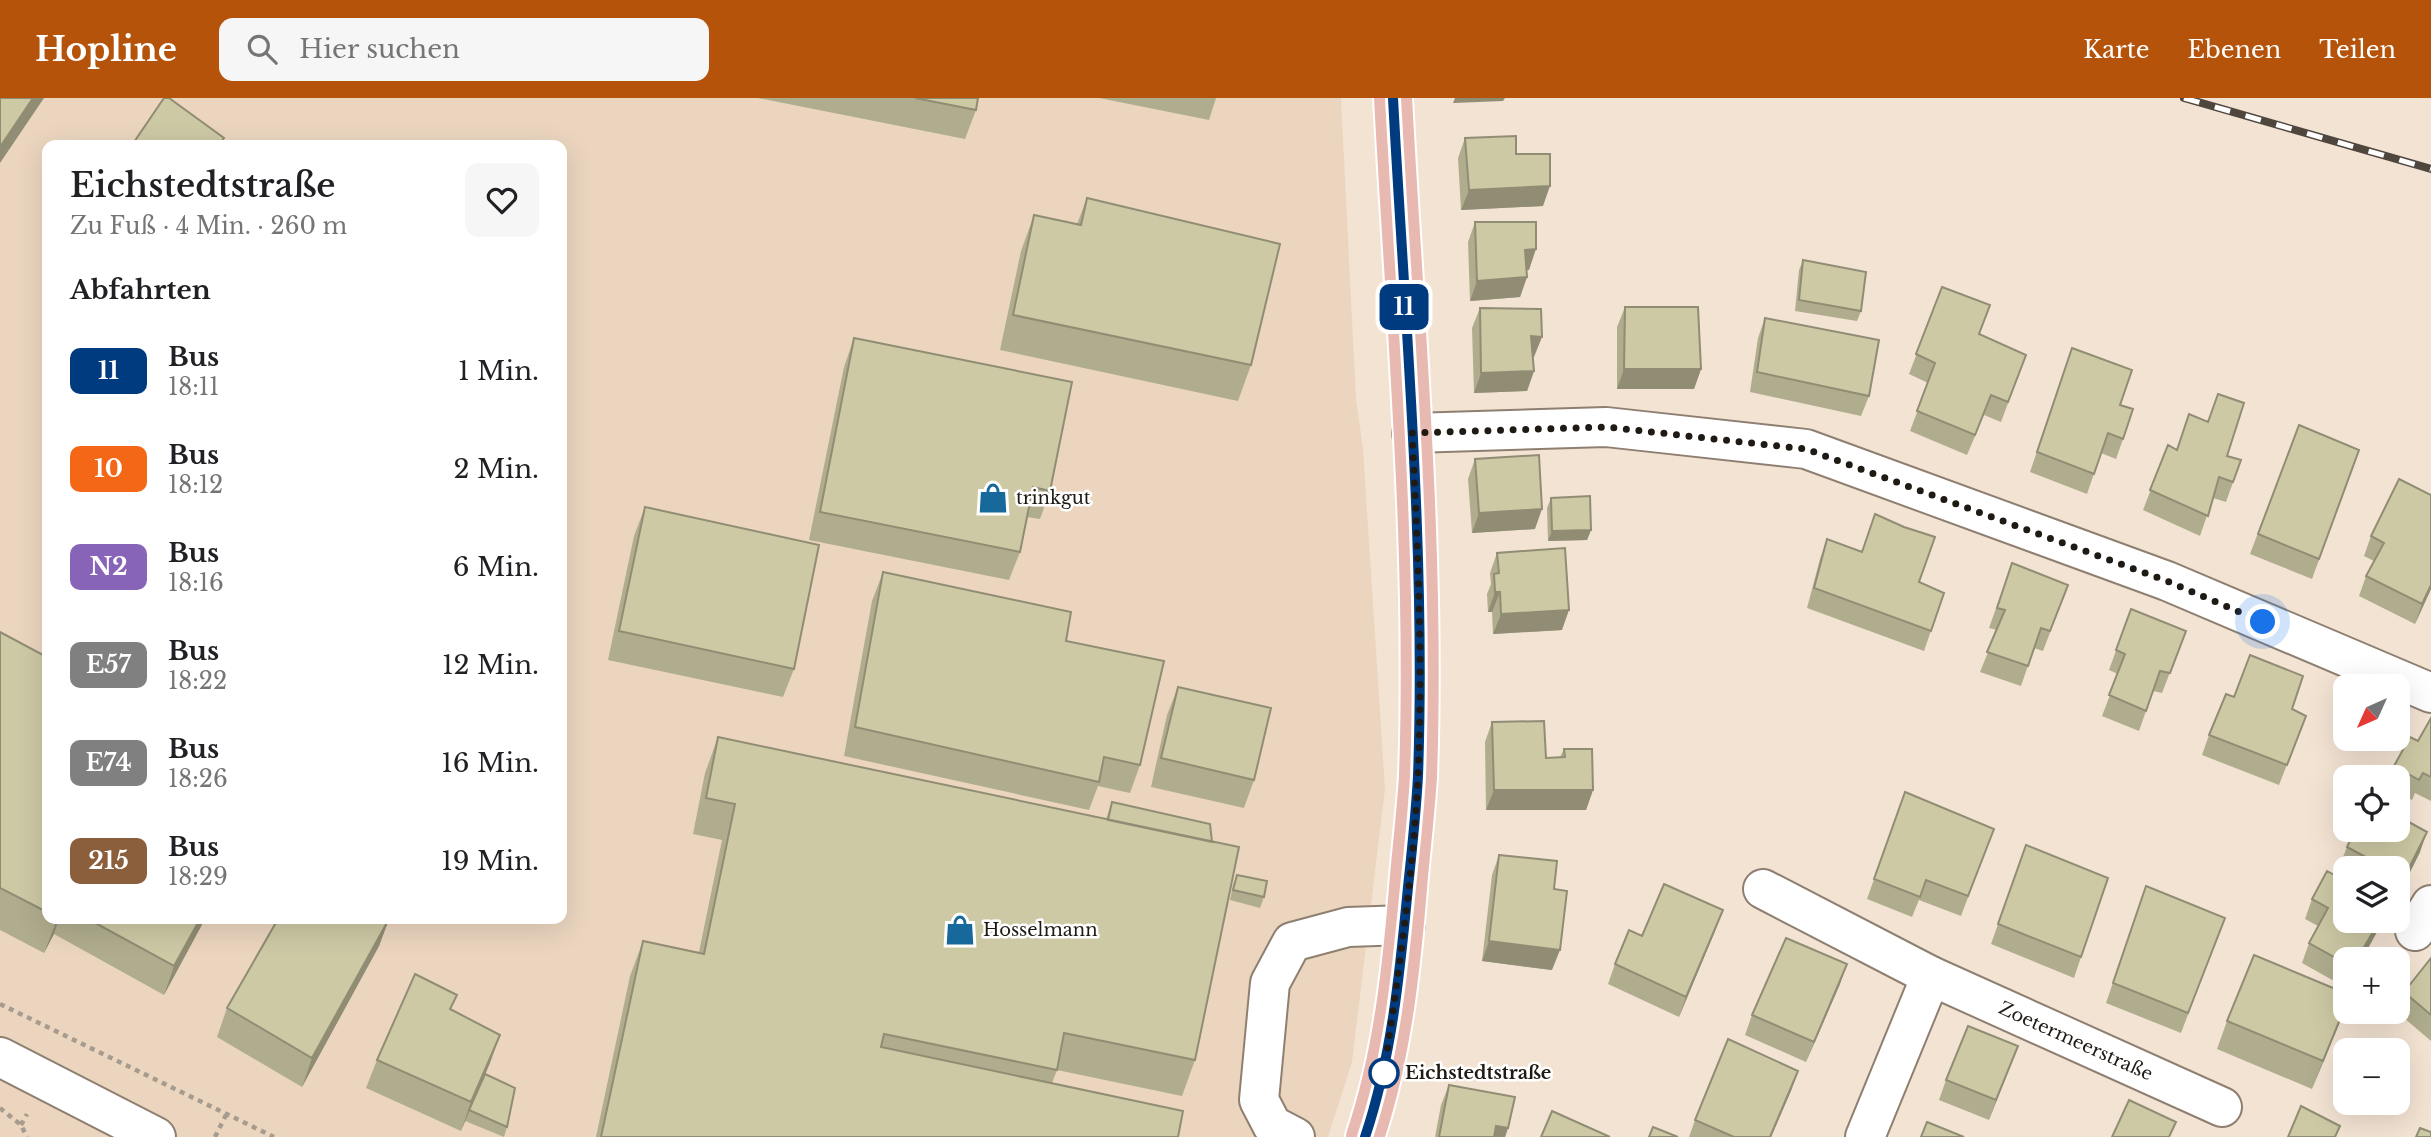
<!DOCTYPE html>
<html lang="de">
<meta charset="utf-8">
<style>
body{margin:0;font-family:"Libre Baskerville",serif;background:#f6f6f6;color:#202124;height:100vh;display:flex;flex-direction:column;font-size:26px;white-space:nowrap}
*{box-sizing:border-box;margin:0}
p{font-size:23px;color:#757577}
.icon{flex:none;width:38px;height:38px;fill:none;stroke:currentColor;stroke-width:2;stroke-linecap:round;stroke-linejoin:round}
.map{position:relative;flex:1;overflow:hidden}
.panel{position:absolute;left:42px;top:42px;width:525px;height:784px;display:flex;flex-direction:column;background:#fff;border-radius:14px;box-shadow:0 7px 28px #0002}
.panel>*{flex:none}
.badge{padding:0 14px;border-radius:10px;font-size:24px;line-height:46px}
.needle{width:46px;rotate:225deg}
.fabs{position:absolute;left:2333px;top:576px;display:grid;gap:14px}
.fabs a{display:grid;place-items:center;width:77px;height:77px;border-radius:14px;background:#fff;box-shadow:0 7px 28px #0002;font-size:35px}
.you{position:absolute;width:35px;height:35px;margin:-18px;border:5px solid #fff;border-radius:50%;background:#1a73e8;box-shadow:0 0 0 10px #1a73e833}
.map>.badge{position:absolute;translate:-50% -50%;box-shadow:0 0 0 4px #fff}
h2{padding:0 28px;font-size:26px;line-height:63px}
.round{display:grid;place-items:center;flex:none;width:74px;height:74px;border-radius:14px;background:#f6f6f6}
.headline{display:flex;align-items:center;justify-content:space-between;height:119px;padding:0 28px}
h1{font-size:33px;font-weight:600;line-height:52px}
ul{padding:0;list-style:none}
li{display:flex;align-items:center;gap:21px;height:98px;padding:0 28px}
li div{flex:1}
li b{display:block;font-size:26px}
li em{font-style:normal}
li .badge{min-width:77px;font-weight:700;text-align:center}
header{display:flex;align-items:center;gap:42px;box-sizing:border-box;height:98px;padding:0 35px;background:#b45309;color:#fff}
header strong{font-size:33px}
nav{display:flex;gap:38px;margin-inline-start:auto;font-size:24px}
.search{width:490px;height:63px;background:#f6f6f6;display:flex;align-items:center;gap:18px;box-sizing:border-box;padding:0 24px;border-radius:14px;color:#757577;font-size:26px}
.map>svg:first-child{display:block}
.built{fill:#ebd5bf;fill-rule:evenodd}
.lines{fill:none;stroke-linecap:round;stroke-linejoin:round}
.minor-casing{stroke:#8e7f70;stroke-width:42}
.major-casing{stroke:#fff;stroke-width:42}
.path{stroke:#a79b8e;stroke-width:4.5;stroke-dasharray:5 5;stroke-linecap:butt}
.minor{stroke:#fff;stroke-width:38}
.major{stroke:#e8b9b0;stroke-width:38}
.rail-casing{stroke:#4f463e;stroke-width:8}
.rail{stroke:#fff;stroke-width:5;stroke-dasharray:16;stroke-linecap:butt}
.wall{fill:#b0ad8e}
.shaded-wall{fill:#908d74}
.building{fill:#cdc9a5;stroke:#908d74;stroke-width:2}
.line-casing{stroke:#fff;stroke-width:16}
.line{stroke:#003b80;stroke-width:10}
.walk{stroke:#201a14;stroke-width:7;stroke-dasharray:0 12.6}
.stop-dot{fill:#fff;stroke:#003b80;stroke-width:3.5}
.labels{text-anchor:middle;stroke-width:5;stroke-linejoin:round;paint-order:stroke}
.poi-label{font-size:18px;fill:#201a14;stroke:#fff;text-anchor:start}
.street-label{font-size:18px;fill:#201a14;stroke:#fff}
.stop-label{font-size:18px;font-weight:bold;fill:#201a14;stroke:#fff;text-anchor:start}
</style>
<header>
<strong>Hopline</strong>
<div class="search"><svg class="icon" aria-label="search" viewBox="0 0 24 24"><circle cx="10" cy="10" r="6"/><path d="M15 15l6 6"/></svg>Hier suchen</div>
<nav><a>Karte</a><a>Ebenen</a><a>Teilen</a></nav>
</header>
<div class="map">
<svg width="2431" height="1039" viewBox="0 0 2431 1039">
<rect width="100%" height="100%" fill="#f3e3d3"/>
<path class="built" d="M0 0H1341L1356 301 1363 351 1385 691 1352 964 1328 1039H0ZM47 47H562V821H47Z"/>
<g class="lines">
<g class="minor-casing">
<g id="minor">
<path d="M1412 335 1606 329 1806 351 2167 483 2431 595"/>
<path id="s1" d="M1763 791 1931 878 2222 1009"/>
<path d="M2415 833 2431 807"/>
<path d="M0 959 156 1039"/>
<path d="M1295 1039 1272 1027 1259 1002 1270 885 1292 844 1348 829 1405 827"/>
<path d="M1865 1039 1931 878"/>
</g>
</g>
<g class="major-casing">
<path id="major" d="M1365 1039C1393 956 1402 866 1409 778 1412 745 1416 711 1418 678 1426 452 1405 225 1393 0"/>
</g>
<path class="path" d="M0 906 274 1039
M0 1010 21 1027 27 1039
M21 1027 27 1016
M215 1039 226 1017"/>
<use href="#minor" class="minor"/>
<use href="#major" class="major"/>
<g class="rail-casing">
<path id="rail" d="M2184 0 2431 71"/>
</g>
<use href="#rail" class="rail"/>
</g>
<path class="wall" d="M758 0H978L976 12 965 41Z
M1099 0H1216L1209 22Z
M1465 40 1516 56 1543 108 1461 112 1458 60Z
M1087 100 1251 267 1238 303 1000 252 1021 153 1034 117 1077 126Z
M1475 124 1529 172H1526L1527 179 1520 199 1470 203 1468 144Z
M1803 162 1861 213 1857 223 1795 213 1799 172Z
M1942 189 1979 236 2026 257 2001 324 1984 317 1967 357 1910 333 1928 285 1909 276Z
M1625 209 1701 271 1694 291H1617V229Z
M1480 210 1534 259H1533L1534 273 1527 293 1474 295 1472 230Z
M1765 220 1869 298 1861 318 1750 294 1758 240Z
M854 240 1050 393 1040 421 1027 419 1020 454 1009 482 809 442 844 269Z
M2072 250 2120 307 2123 341 2116 361 2101 355 2087 396 2030 374Z
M2189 316 2227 358 2241 362 2226 404 2213 400 2200 438 2143 412 2168 347 2177 352Z
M2299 327 2359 352 2312 481 2250 456Z
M1475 361 1535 431 1472 435 1468 381Z
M2431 397V491L2415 526 2359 498 2366 478 2374 463 2364 458 2371 438Z
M1551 400 1591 432 1587 442 1548 443 1547 410Z
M645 409 794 571 783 599 608 562 634 438Z
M1827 441 1944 495 1924 553 1807 510 1820 461Z
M1497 455 1562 532 1493 536 1492 514H1488L1487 496 1491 486 1490 475Z
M2012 465 2068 487 2043 553 2034 550 2021 588 1980 574 1997 532 1989 530Z
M883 474 1066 543 1140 667 1130 695 1098 688 1089 712 844 658 872 503Z
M2131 511 2186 533 2162 595 2153 593 2139 633 2102 618 2118 576 2109 572Z
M0 534 47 559V821H205L164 897 54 836 44 855 0 832Z
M1178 589 1254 682 1244 710 1151 689 1167 617Z
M2234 599 2306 618 2279 687 2202 657 2209 637Z
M2431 620V703L2415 695 2412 702 2398 694V679H2390L2394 668 2418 643Z
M1492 624 1546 660 1560 659 1564 651 1593 692 1586 712H1486L1485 644Z
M718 639 1106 721 1112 704 1195 962 1182 998 1057 972 1052 985 1178 1039H596L630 878 643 843 699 854 722 742 693 736 705 675Z
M1905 694 1994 731 1961 818 1919 802 1912 819 1867 801Z
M2026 747 2081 859 2074 880 1991 846Z
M2347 749 2420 754 2398 798V770H2345V772L2339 769Z
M1499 757 1554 791 1552 872 1482 863 1492 777Z
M1237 777 1264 799 1260 810 1230 802 1233 787Z
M2146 788 2225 820 2181 935 2106 905Z
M2312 801 2381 827 2345 861V889L2302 865 2309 845 2318 828 2305 821Z
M389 821 379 848 302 989 217 939 227 910Z
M1715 833 1679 919 1608 886 1615 866 1642 838Z
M2431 860V943L2397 914 2404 894Z
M1840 886 1806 964 1745 937 1752 917Z
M452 912 490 965 485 976 507 1029 504 1039 465 1023 461 1033 366 990 377 962Z
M2227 923 2339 926 2312 991 2217 951Z
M2010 968 1989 1022 1939 1002 1946 982Z
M1798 973 1771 1039H1689L1695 1022Z
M1449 987 1508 1030 1505 1039H1435L1441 1007Z"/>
<path class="shaded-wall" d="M33 0H44L0 65V49Z
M1455 0H1505L1503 3 1453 5Z
M1550 88 1543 108 1461 112 1469 92Z
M1536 151 1529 172H1518L1525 152Z
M1527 179 1520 199 1470 203 1477 183Z
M1531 238 1542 239 1534 259 1524 258Z
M1624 271H1701L1694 291H1617Z
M1534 273 1527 293 1474 295 1481 275Z
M1542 411 1535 431 1472 435 1479 415Z
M1591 432 1587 442 1548 443 1552 433Z
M2431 487V491L2415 526 2422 506Z
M1495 494H1500L1492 514H1488Z
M1569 512 1562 532 1493 536 1501 516Z
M1494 692H1593L1586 712H1486Z
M2427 734 2420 754 2398 798 2404 780Z
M1723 812 1715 833 1679 919 1686 899Z
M57 821H59L54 836 44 855Z
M200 821H205L164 897 174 868Z
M389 821 379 848 302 989 312 960Z
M2380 822H2383L2381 827 2362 861H2357Z
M1489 843 1560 852 1552 872 1482 863Z
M1847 866 1840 886 1806 964 1814 944Z
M2345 909 2339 926 2312 991 2323 963Z
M500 937 490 965 461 1033 471 1004Z
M2018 948 2010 968 1989 1022 1996 1002Z
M1798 973 1791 993 1771 1039H1770Z
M1496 1028 1508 1030 1505 1039H1492Z"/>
<path class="building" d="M0 0H33L0 49Z
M164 0H169L224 40 219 47H132Z
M915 0H978L976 12Z
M1516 38V56H1550V88L1469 92 1465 40Z
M1087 100 1280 146 1251 267 1013 217 1034 117 1081 127Z
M1475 124H1536V151L1525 152 1527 179 1477 183Z
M1803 162 1866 174 1861 213 1799 202Z
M1942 189 1990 207 1979 236 2026 257 2008 304 1991 297 1975 337 1917 313 1935 265 1916 256Z
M1625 209H1698L1701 271H1624Z
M1480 210 1541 211 1542 239 1531 238 1534 273 1481 275Z
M1765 220 1879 242 1869 298 1757 274Z
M854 240 1072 284 1050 393 1033 389 1020 454 820 414Z
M2072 250 2132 272 2120 307 2133 311 2123 341 2108 335 2094 376 2037 354Z
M2218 296 2244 305 2227 358 2241 362 2233 384 2219 379 2208 418 2150 392 2168 347 2177 352 2189 316 2208 324Z
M2299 327 2359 352 2319 461 2258 436Z
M1539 357 1542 411 1479 415 1475 361Z
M2399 381 2431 397V487L2422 506 2366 478 2384 445 2371 438Z
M1590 398 1591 432 1552 433 1551 400Z
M645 409 819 447 794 571 619 533Z
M1875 416 1904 429 1935 439 1919 484 1944 495 1931 533 1814 490 1827 441 1862 454Z
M1565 450 1569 512 1501 516 1500 494H1495L1494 476 1499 475 1497 455Z
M2012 465 2068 487 2050 533 2041 530 2028 568 1987 554 2005 512 1997 510Z
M883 474 1071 514 1066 543 1164 563 1140 667 1104 659 1099 684 855 629Z
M2131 511 2186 533 2170 575 2160 573 2146 613 2109 597 2125 556 2116 552Z
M0 534 47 559V814L0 790Z
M2250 557 2303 578 2292 611 2306 618 2287 667 2209 637 2226 596 2234 599Z
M1178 589 1271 610 1254 682 1161 660Z
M2431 620V679L2423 675 2419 682 2394 668 2410 639 2418 643Z
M1544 623 1546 660 1565 659 1564 651H1592L1593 692H1494L1492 624Z
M718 639 1239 749 1195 962 1064 935 1057 972 884 936 881 949 1183 1013 1178 1039H601L643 843 704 856 735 706 706 700Z
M1905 694 1994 731 1968 798 1926 782 1920 799 1874 781Z
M1112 704 1210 726 1212 744 1108 722Z
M2398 718 2427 734 2404 780 2398 776V770H2386L2347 749 2355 732H2398Z
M2026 747 2108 780 2081 859 1998 826Z
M1499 757 1557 763 1554 791 1567 793 1560 852 1489 843Z
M2327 773 2345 783V822H2380L2357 861H2345V865L2309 845 2328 810 2312 801Z
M1237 777 1267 783 1264 799 1233 792Z
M1664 786 1723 812 1686 899 1615 866 1629 832 1642 838Z
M2146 788 2225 820 2188 915 2113 885Z
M88 821H200L174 868Z
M278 821H389L312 960 227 910Z
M1786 840 1847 866 1814 944 1752 917Z
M2254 857 2345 895V909L2323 963 2227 923Z
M2431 860V917L2404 894Z
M415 876 457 897 450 911 500 937 471 1004 377 962Z
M1968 928 2018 948 1996 1002 1946 982Z
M1728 941 1798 973 1770 1039H1734L1695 1022Z
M485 976 515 990 507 1029 469 1012Z
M1449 987 1515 999 1508 1030 1496 1028 1494 1039H1439Z
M2129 1002 2176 1024 2169 1039H2112Z
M2301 1008 2340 1028 2335 1039H2288Z
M1552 1013 1610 1039H1541Z
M1927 1024 1964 1039H1921Z
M1653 1029 1678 1039H1649Z
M2420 1030 2431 1034V1039H2416Z"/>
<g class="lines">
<g class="line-casing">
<path id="line" d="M1365 1039C1392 959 1400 873 1408 789 1412 752 1416 715 1418 678 1426 452 1405 225 1393 0"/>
</g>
<use href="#line" class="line"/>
<path class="walk" d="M1384 975C1398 877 1413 779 1418 680 1423 565 1418 449 1412 335L1606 329 1806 351 2167 483 2263 524"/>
</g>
<defs>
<g id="shop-bare" transform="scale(2.415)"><path d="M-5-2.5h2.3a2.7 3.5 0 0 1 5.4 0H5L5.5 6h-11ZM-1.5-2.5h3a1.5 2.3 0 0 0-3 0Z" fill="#16699a" stroke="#fff" stroke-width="2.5" paint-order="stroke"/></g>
</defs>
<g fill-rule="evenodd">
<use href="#shop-bare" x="993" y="400"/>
<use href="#shop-bare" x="960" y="832"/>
</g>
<circle class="stop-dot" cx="1384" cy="975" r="14"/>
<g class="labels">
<g class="poi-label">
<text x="1016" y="406">trinkgut</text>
<text x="983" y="838">Hosselmann</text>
</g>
<g class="street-label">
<text dy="6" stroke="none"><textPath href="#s1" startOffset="348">Zoetermeerstraße</textPath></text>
</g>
<g class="stop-label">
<text x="1405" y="981">Eichstedtstraße</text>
</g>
</g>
</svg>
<div class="fabs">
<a><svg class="needle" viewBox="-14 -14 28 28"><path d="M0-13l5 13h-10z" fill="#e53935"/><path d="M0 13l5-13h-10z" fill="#757577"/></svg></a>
<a><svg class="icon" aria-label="locate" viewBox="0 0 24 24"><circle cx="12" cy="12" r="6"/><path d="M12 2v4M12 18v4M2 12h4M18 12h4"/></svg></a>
<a><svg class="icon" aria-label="layers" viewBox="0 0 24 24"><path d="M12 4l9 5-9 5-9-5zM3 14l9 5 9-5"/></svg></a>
<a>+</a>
<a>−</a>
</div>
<div class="you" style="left:2263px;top:524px"></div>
<b class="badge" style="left:1404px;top:209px;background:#003b80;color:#fff">11</b>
<section class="panel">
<div class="headline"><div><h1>Eichstedtstraße</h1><p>Zu Fuß · 4 Min. · 260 m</p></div><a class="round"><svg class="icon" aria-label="heart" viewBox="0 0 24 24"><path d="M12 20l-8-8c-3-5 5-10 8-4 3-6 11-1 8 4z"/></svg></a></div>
<h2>Abfahrten</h2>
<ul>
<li><span class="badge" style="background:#003b80;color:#fff">11</span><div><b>Bus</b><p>18:11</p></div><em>1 Min.</em></li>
<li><span class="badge" style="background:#f36717;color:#fff">10</span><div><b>Bus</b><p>18:12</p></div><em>2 Min.</em></li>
<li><span class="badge" style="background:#8864b9;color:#fff">N2</span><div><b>Bus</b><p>18:16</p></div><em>6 Min.</em></li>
<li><span class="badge" style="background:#808080;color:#fff">E57</span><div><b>Bus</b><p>18:22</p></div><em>12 Min.</em></li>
<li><span class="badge" style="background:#808080;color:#fff">E74</span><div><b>Bus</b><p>18:26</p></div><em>16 Min.</em></li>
<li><span class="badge" style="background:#8b5e3c;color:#fff">215</span><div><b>Bus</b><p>18:29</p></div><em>19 Min.</em></li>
</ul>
</section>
</div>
